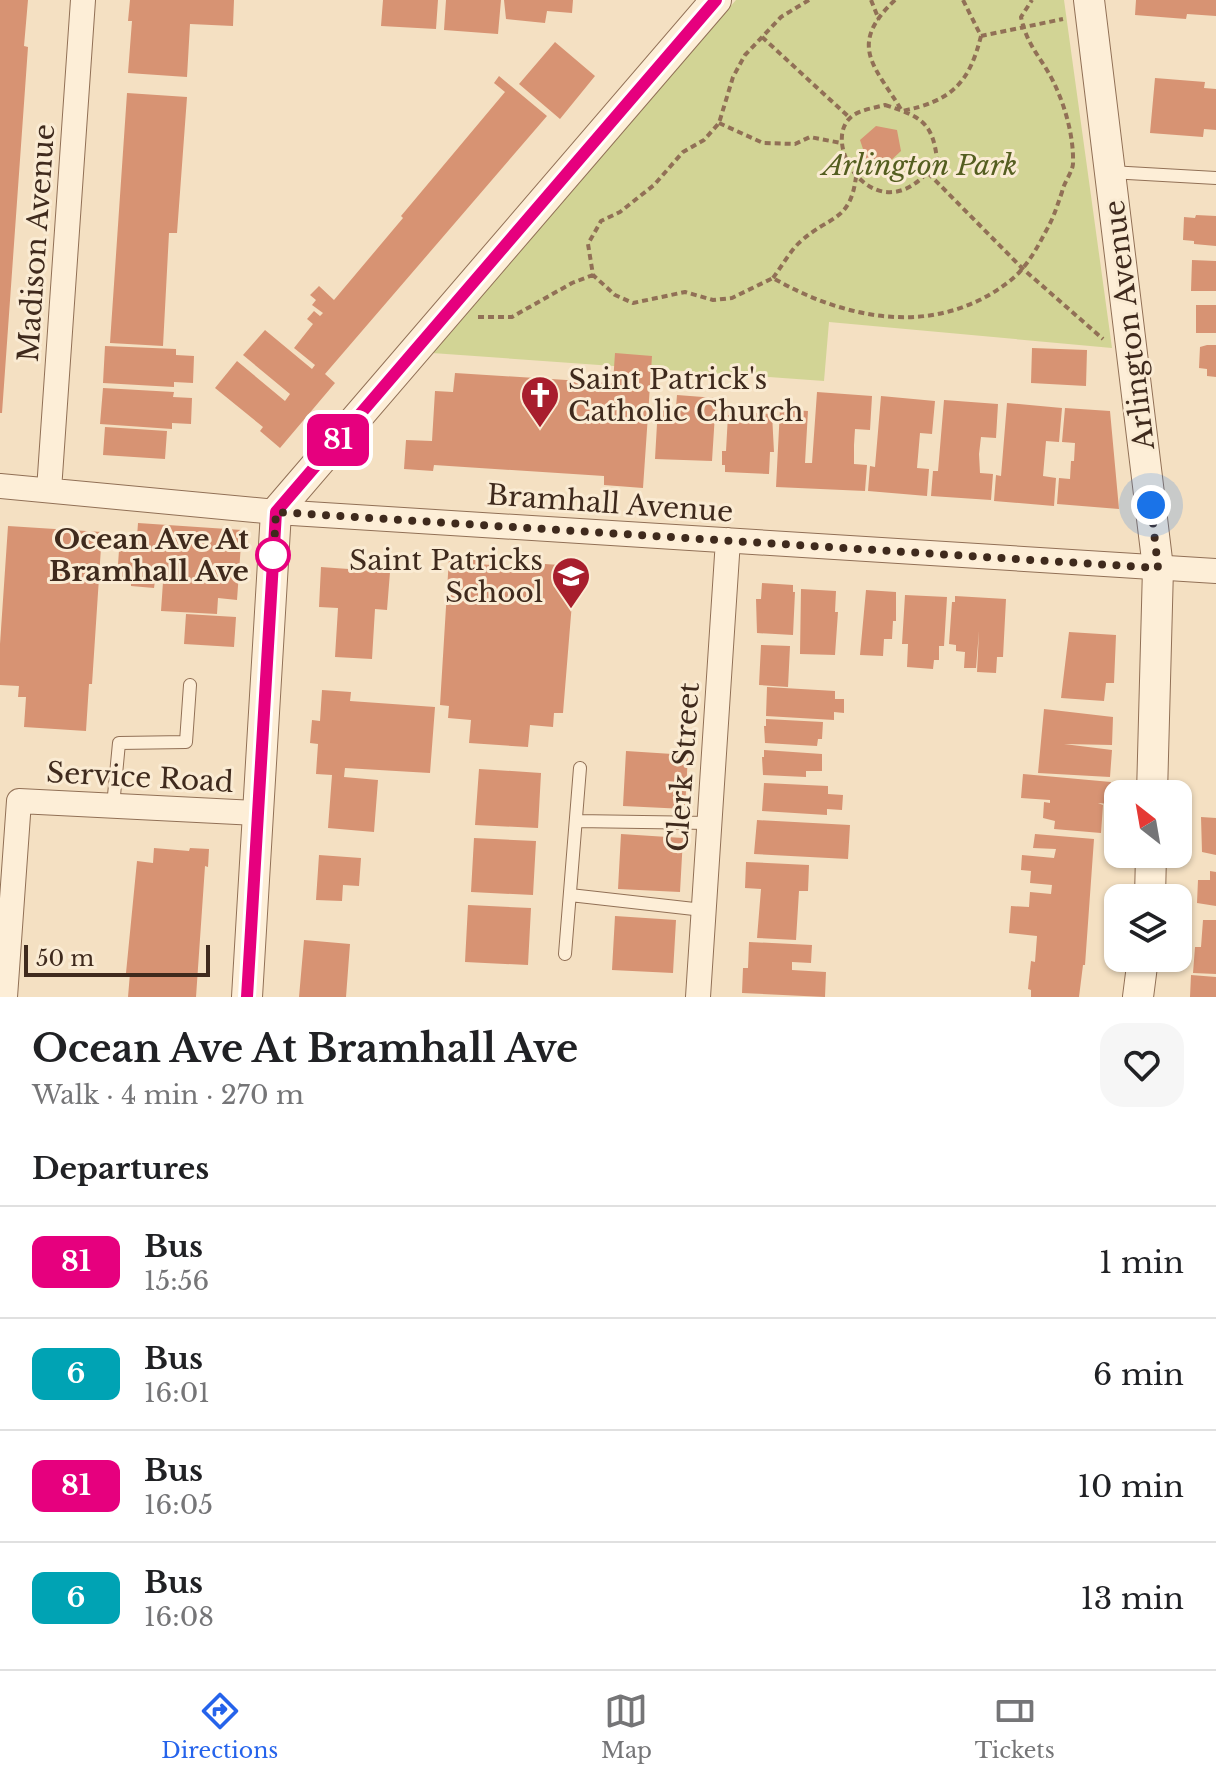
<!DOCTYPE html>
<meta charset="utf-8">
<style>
body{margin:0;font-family:"Libre Baskerville",serif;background:#f6f6f6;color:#202124;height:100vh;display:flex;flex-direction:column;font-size:30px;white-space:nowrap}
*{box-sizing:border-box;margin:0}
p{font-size:26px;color:#757577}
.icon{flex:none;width:44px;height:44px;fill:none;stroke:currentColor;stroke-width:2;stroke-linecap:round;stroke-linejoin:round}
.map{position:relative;height:997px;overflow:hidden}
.drawer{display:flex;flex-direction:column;background:#fff;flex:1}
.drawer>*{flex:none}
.badge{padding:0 16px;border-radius:12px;font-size:28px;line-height:52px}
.needle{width:52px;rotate:329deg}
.fabs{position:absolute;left:1104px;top:780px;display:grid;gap:16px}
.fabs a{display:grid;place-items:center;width:88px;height:88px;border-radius:16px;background:#fff;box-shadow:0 2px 6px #0004;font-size:40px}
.scale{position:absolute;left:24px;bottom:20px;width:186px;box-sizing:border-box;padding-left:8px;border:4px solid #3f2a1d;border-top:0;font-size:22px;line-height:28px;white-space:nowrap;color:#3f2a1d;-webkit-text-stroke:6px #faebd3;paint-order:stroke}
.you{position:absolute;width:40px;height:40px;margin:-20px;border:6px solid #fff;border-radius:50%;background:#1a73e8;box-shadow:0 0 0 12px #1a73e833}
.map>.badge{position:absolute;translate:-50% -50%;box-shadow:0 0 0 4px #fff}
h2{padding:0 32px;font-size:30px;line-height:72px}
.round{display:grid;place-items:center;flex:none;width:84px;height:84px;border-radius:24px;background:#f6f6f6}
.head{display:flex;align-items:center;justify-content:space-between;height:136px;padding:0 32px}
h1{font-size:38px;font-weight:700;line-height:60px}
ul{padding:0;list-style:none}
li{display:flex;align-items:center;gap:24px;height:112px;padding:0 32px;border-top:2px solid #e0e0e0}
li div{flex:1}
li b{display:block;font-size:30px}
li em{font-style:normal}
li .badge{min-width:88px;font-weight:700;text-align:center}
.menu{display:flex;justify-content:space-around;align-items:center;height:112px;border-top:2px solid #e0e0e0;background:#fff;font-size:22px;color:#757577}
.menu a{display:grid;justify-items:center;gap:4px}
.menu .current{color:#2563eb}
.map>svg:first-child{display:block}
.green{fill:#d2d495}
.building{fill:#d79373}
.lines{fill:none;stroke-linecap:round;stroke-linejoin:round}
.service-casing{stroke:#917056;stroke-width:14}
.minor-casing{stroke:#917056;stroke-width:26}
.tertiary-casing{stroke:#917056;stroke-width:32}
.path{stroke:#917056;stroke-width:4;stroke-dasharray:6 4;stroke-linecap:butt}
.service{stroke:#fdeed7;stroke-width:12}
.minor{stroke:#fdeed7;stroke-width:24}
.tertiary{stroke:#fdeed7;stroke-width:30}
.line-casing{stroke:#fff;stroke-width:18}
.line{stroke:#e6007e;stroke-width:12}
.walk{stroke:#3f2a1d;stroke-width:8;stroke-dasharray:0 14.4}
.stop-dot{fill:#fff;stroke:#e6007e;stroke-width:4}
.labels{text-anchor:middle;stroke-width:6;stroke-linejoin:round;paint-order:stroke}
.park-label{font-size:28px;font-style:italic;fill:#545e20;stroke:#faebd3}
.street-label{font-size:28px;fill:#3f2a1d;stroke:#faebd3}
.poi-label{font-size:28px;fill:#3f2a1d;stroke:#faebd3;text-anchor:start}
.stop-label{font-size:28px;font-weight:bold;fill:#3f2a1d;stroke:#faebd3;text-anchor:end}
</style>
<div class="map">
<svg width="1216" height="997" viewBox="0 0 1216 997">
<rect width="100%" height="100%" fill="#f4e0c2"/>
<path class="green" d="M736 0H1064L1112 348 829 322 824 381 432 353Z"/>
<path class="building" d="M0 0H28L24 46 28 47 2 413H0Z
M130 0H234L233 26 190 24 187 77 128 73 132 21H128Z
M383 0H438L436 29 381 26Z
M446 0H501L498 34 444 30Z
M504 0H573L572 13 547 11 545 23 506 19Z
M1136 0H1216V16L1187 14 1186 19 1135 15Z
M555 42 595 76 560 119 519 84Z
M499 76 547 116 325 374 335 383 280 448 260 431 263 427 215 388 237 361 285 401 290 394 243 355 265 330 312 369 315 365 294 348 313 324 307 319 314 311 320 316 323 313 312 305 316 300 310 295 319 286 334 300 403 218 401 216 505 92 494 83Z
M1155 78 1205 82 1204 88 1216 89V130L1204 129 1203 137 1150 133Z
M127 93 187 97 177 233H169L163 346 110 343Z
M876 126 897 130 901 151 886 165 867 161 860 140Z
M1196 215 1216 216V246L1194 244V241L1183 240 1184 217 1195 218Z
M1192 260 1216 261V291H1191Z
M1196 305H1216V333H1196Z
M1207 345H1216V377L1207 376V369L1199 368 1200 347Z
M105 346 176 349V355L194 356 193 383 174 382V387L103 383Z
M1032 348 1087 350 1086 386 1031 383Z
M615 353 652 356 643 488 604 485V476L434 465 433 471 404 469 406 440 432 441 435 391 453 392 455 373 613 383Z
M103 388 174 392 173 397 192 398 191 424 172 423V429L100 424Z
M817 392 872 396 870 430 855 429 854 445V464L867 465 865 491 776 487 780 409 808 411 805 463H812Z
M677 395 716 398 712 461 655 459 658 406 676 407Z
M881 396 935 401 932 434 920 433 917 468 929 469 927 496 868 491 870 466 875 467Z
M944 400 998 404 996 438 981 437 979 454 980 473 993 474 991 500 931 496 933 471H938Z
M1007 403 1062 408 1059 442 1046 441 1043 476 1056 478 1054 506 994 501 996 475 1001 476Z
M1065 408 1110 411 1119 509 1057 504 1059 478 1070 479 1071 461H1074L1075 443 1062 442Z
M755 413 772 414 774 452H770L769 474 725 472V465H722V451H726L728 415 743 416V423H754Z
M105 427 167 431 165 459 103 455Z
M138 523 242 530 237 600 218 598 217 614 161 611 163 582 155 581 154 588 131 586V580L117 579 120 536 137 537Z
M8 526 102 532 92 684H89L86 731 24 727 26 697H18L19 686 0 685V644Z
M449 558 479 560V564L544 569 545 564 575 566 563 713H554L553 727 530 725 528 747 469 743 471 720 448 718 449 706 440 705Z
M321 567 390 572 387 610 375 609 372 659 335 657 338 608 319 607Z
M762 583 793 585V592H795L793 635 757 633 756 599H761Z
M801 589 836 591 835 612H838L835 655 800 654Z
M866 590 896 592V621H893L892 639H884L883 656 860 655Z
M905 595 947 597 944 646H939V660H934L933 669 907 667 908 644H902Z
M955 596 1006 599 1003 657H997L996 673 977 672 979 631 976 668H964L965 652 956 651V645L949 644 952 602H955Z
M186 614 236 617 234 647 184 644Z
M1069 632 1116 635 1114 683H1106L1104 701 1061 698Z
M761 645 790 646 788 687 759 685Z
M767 687 835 691V699H844V713L834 712V720L766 716Z
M322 690 351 692 350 701 435 707 430 773 345 768 344 777 378 780 374 832 328 828 332 775 316 774 318 744 310 743 312 720 320 721Z
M1044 709 1113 717 1112 745 1064 744 1112 750 1110 777 1038 773Z
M766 719 823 722 822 739H818L817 746 765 743 764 726H766Z
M764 750 822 754V771H806V777L763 775 762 757H764Z
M626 751 688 755 685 809 623 806Z
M479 769 541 773 538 828 475 825Z
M1023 774 1111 782 1109 804 1098 803 1103 805 1101 833 1054 829 1055 821 1043 818 1044 802 1050 803V800L1021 798Z
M764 783 828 786V794L843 795 842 810 827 809V815L762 811Z
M1201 817 1216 818V855L1202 852Z
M757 820 850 825 848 859 754 854Z
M621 834 683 838 680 892 618 889Z
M1035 834 1094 839 1085 965H1083L1079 997H1031V990L1028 989 1031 961 1035 962 1037 936 1009 933 1011 906 1029 907 1030 892 1051 894 1052 885 1030 883 1031 871 1021 870 1022 855 1054 858 1056 849 1033 848Z
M474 838 536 841 533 895 471 892Z
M154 848 189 851 190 848 209 849 208 867 205 866 196 997H128L130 973H126L137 861 153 863Z
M319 855 361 858 359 886 343 885 342 901 316 900Z
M746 862 809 865 808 891H799L796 940 757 938 761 889 745 888Z
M1210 871 1216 872V906L1197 903 1198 880H1210Z
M468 905 531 908 528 965 465 962Z
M615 916 676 920 673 973 612 970Z
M1203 920H1216V974L1193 973 1195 947H1201Z
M304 940 350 944 346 997H299Z
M749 942 812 945 811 963 792 962V970L826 972 825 997 742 993 743 968H748Z
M1191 975 1216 977V997H1190Z"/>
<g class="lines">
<g class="service-casing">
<path id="service" d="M1110 172 1216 178
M113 806 119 743 186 742 190 685
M576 821 709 823
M570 895 703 910
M565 954 580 768"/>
</g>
<g class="minor-casing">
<path id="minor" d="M0 486 276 512 1216 571
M49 490 83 0
M5 997 19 801 258 813
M698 997 728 540"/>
</g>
<g class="tertiary-casing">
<path id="tertiary" d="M1089 0 1158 568 1152 794
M1150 898 1151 854
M247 997 276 512 716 0
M1138 997 1143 958"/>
</g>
<path class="path" d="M809 0 781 17 745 55 733 77 719 123 704 140 683 152 654 185 620 212 601 221 588 244 593 275 615 295 633 303 685 292 713 300 732 298 773 278C848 321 938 338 1011 280 1027 267 1037 248 1046 231 1054 217 1057 206 1062 192 1064 182 1072 173 1073 164 1074 137 1065 105 1053 81 1041 57 1027 46 1021 17L1032 0
M871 0 879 20
M895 0C846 46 876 67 902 111 951 101 969 84 981 36
M963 0 981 36 1063 19
M762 37 850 118
M885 105C919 116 933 121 937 160 882 241 819 147 850 118 858 110 874 108 885 105Z
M719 123 763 143 795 144 810 137 841 143
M928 173 1022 268 1103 339
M773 278C782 266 790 251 800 242 829 215 850 223 856 177
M478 317H512L572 283 593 275"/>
<use href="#service" class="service"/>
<use href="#minor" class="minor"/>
<use href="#tertiary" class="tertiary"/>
</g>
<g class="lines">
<g class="line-casing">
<path id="line" d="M247 997 276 512 716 0"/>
</g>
<use href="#line" class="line"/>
<path class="walk" d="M273 555V566L276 512 1158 568 1151 505"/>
</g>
<defs>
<g id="church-pin" transform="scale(2)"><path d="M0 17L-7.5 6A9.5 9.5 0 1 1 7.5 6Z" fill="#a81e2d" stroke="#faebd3"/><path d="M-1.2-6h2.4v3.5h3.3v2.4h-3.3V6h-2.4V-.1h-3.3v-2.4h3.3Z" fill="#fff"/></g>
<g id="school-pin" transform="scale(2)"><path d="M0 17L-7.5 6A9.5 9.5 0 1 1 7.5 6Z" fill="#a81e2d" stroke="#faebd3"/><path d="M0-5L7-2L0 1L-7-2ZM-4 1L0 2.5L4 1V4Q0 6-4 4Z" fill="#fff"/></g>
</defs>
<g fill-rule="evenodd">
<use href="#church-pin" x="540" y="395"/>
<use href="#school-pin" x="571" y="576"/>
</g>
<circle class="stop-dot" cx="273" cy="555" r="16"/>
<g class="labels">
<g class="park-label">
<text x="920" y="175">Arlington Park</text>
</g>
<g class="street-label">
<text transform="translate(36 243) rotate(-86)" y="10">Madison Avenue</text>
<text transform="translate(1129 325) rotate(-97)" y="10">Arlington Avenue</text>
<text transform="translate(610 503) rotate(4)" y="10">Bramhall Avenue</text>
<text transform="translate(683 767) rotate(-86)" y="10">Clerk Street</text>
<text transform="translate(140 777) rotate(3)" y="10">Service Road</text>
</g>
<g class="poi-label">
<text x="568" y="389">Saint Patrick's<tspan x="568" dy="32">Catholic Church</tspan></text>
<text x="543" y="570" text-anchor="end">Saint Patricks<tspan x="543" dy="32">School</tspan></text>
</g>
<g class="stop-label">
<text x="249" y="549">Ocean Ave At<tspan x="249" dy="32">Bramhall Ave</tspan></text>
</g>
</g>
</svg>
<div class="fabs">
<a><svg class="needle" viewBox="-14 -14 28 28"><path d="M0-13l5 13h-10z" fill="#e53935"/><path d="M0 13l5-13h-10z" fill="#757577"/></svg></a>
<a><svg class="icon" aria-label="layers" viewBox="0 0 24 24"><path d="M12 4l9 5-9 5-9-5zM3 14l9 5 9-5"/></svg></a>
</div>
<div class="scale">50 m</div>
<div class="you" style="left:1151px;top:505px"></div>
<b class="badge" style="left:338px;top:440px;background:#e6007e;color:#fff">81</b>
</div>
<section class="drawer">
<div class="head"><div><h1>Ocean Ave At Bramhall Ave</h1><p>Walk · 4 min · 270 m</p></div><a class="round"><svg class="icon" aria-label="heart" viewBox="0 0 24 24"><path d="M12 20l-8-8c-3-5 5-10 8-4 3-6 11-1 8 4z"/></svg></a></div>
<h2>Departures</h2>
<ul>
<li><span class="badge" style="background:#e6007e;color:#fff">81</span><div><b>Bus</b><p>15:56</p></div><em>1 min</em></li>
<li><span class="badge" style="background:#00a3b4;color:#fff">6</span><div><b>Bus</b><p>16:01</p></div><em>6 min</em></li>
<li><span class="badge" style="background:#e6007e;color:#fff">81</span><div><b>Bus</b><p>16:05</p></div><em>10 min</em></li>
<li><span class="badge" style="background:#00a3b4;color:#fff">6</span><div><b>Bus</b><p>16:08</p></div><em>13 min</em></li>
</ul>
</section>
<nav class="menu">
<a class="current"><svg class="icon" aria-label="directions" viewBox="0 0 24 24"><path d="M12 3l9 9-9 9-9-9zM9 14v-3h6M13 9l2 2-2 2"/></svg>Directions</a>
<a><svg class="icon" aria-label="map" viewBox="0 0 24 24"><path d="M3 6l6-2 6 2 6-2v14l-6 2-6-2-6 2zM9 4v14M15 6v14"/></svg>Map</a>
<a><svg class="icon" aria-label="tickets" viewBox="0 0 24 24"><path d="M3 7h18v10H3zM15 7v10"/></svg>Tickets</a>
</nav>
